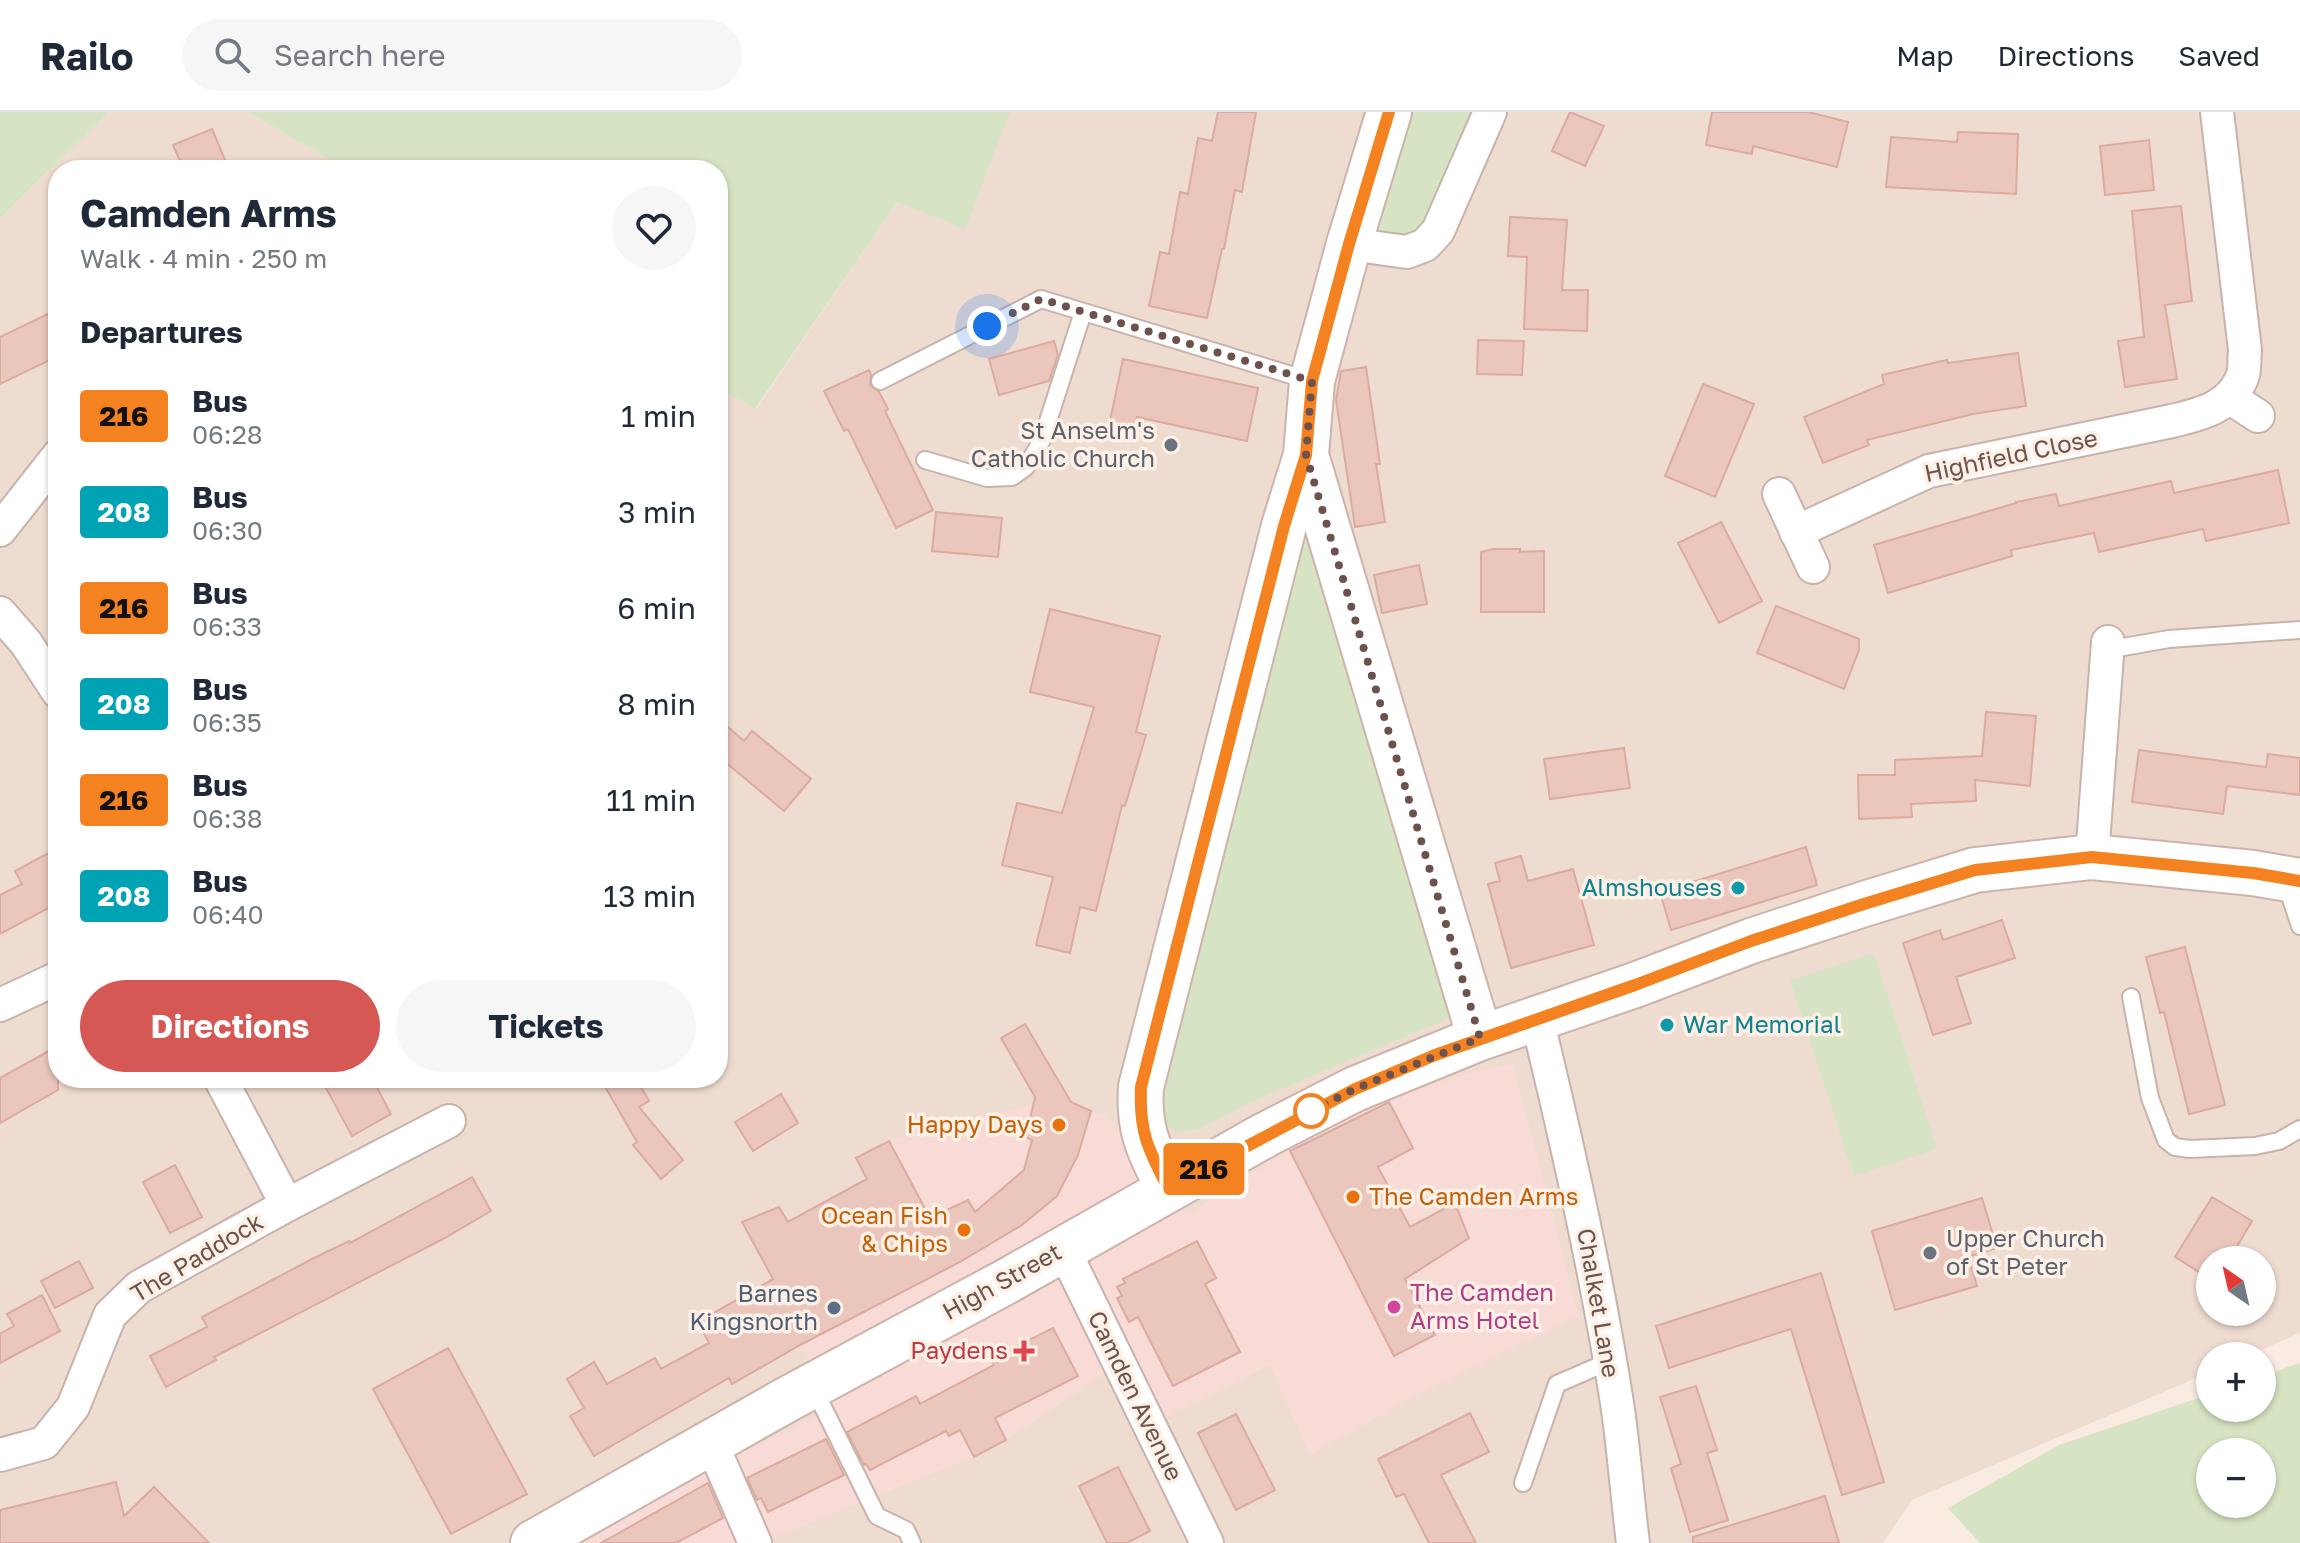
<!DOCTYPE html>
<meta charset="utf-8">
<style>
body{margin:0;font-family:"Golos Text",sans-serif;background:#f6f6f7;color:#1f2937;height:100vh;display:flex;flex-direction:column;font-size:30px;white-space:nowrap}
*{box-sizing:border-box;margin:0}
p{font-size:26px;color:#747a83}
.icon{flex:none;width:44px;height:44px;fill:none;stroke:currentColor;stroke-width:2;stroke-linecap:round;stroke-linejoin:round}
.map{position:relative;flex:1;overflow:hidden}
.drawer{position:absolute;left:48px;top:48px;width:680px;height:928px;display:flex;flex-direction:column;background:#fff;border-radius:32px;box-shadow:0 2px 6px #0004}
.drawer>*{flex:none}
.badge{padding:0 16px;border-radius:6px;font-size:28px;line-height:52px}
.needle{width:52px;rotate:326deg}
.buttons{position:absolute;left:2196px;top:1134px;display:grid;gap:16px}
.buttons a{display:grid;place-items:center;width:80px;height:80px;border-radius:50%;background:#fff;box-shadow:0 2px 6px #0004;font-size:40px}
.you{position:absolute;width:40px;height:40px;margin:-20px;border:6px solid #fff;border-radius:50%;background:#1a73e8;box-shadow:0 0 0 12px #1a73e833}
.map>.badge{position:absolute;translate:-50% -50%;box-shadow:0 0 0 4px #fff}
h2{padding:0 32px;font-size:30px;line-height:72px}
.round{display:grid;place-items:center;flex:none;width:84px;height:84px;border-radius:42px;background:#f6f6f7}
.summary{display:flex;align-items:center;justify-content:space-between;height:136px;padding:0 32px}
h1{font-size:38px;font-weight:700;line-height:60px}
.action{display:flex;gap:16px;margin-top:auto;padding:16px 32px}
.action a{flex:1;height:92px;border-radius:48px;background:#d55855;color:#fff;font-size:32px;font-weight:700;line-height:92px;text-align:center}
.action a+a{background:#f6f6f7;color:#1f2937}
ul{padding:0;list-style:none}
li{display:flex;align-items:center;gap:24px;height:96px;padding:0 32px}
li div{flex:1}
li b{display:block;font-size:30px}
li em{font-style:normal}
li .badge{min-width:88px;font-weight:700;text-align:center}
header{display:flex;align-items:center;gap:48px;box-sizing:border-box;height:112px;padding:0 40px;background:#fff;border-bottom:2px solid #e0e1e3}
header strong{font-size:38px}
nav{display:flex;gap:44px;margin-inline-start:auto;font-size:28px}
.search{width:560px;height:72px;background:#f6f6f7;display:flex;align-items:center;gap:20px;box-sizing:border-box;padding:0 28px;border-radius:44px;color:#747a83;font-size:30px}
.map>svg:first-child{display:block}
.residential{fill:#efdcd1;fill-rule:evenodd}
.commercial{fill:#f8dad7}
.green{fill:#d7e4c3;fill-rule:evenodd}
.building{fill:#ebc6bd;stroke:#dbab9f;stroke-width:2}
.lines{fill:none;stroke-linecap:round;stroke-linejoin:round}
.lane-casing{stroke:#c8b2ab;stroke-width:20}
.street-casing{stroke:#c8b2ab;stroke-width:36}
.secondary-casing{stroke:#cdb3ab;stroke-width:48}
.lane{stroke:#fff;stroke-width:16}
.street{stroke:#fff;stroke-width:32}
.secondary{stroke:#fff;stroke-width:44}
.line-casing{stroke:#fff;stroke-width:18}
.line{stroke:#f58220;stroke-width:12}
.walk{stroke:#6d514c;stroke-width:8;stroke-dasharray:0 14.4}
.worship-dot{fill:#6b7280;stroke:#fcf0e7;stroke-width:3}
.culture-dot{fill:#0f9aa8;stroke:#fcf0e7;stroke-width:3}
.stop-dot{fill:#fff;stroke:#f58220;stroke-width:4}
.food-dot{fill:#e8710a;stroke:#fcf0e7;stroke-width:3}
.hotel-dot{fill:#d1479c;stroke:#fcf0e7;stroke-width:3}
.service-dot{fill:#5c6f8a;stroke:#fcf0e7;stroke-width:3}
.health-dot{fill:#e0444e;stroke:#fcf0e7;stroke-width:3}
.labels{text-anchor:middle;stroke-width:7;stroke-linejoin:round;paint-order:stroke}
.worship-label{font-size:24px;fill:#5b616d;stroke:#fcf0e7;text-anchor:end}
.street-label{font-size:24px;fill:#6d514c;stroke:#fcf0e7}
.culture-label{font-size:24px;fill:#0d838f;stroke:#fcf0e7;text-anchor:end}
.food-label{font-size:24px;fill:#c56008;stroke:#fcf0e7;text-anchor:end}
.hotel-label{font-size:24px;fill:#b23c85;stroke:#fcf0e7;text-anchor:start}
.service-label{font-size:24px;fill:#4e5e75;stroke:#fcf0e7;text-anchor:end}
.health-label{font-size:24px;fill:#be3a42;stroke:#fcf0e7;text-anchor:end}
</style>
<header>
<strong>Railo</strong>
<div class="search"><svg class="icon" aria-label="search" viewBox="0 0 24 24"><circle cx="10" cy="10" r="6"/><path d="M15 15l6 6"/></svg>Search here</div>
<nav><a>Map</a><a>Directions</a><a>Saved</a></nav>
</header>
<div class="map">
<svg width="2300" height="1431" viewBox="0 0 2300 1431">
<rect width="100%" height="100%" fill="#f9ebe2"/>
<path class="residential" d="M109 0H248L347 58H58V966H718V275L756 297 958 0H2300V1221L2247 1244H2210V1260L1912 1388 1883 1431H0V106ZM2210 1148H2262V1200H2210Z"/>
<path class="commercial" d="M1513 952 1579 1204 1397 1294 1310 1343 1270 1253 1166 1304 1133 1242 1006 1328 973 1345 761 1431H576L833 1294 785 1200 855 1162 819 1093 866 1067 856 1046 889 1029 1034 992 1091 999 1111 1006 1161 1096 1192 1100 1289 1038 1388 989 1460 963Z"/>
<path class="green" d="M0 0H109L0 106Z
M248 0H1010L965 117 897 90 755 297 718 275V58H347Z
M1389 0H1490L1438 119 1349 132Z
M1301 421H1317L1450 906 1262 985 1201 1016 1177 1020 1165 1013 1159 1004Z
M1874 841 1937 1037 1854 1064 1790 868Z
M2300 1251V1431H1980L1948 1396 2059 1333 2210 1282V1296H2262V1264ZM2262 1340V1392H2210V1340Z"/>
<path class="building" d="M1218 0H1256L1242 80 1235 78 1224 137H1222L1207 206 1149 194 1160 140 1169 142 1180 80 1188 82 1198 26 1212 29Z
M1570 0 1604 14 1585 54 1552 39Z
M1712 0H1808L1848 10 1837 55 1753 34 1752 42 1706 33Z
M212 17 226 50 206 58H184L173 33Z
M1958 20 2018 22 2016 82 1886 75 1891 25 1957 30Z
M2149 28 2154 78 2105 83 2100 34Z
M2181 94 2192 189 2165 193 2177 267 2125 275 2118 229 2144 225 2132 99Z
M1510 105 1567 108 1562 178H1588L1587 219 1524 217 1527 145 1508 144Z
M58 197V244L0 272V225Z
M1478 228 1524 229 1522 263 1477 262Z
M1054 229 1058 243 1049 269 999 283 989 247Z
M2018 241 2026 294 1973 302 1867 328 1869 333 1823 351 1804 305 1884 272 1882 263 1947 248 1948 251Z
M1123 247 1258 276 1247 329 1137 305 1132 329 1107 323Z
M1366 255 1380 352H1376L1385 410 1355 415 1336 288 1341 259Z
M869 258 871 263 870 273 879 280 888 297 885 299 933 398 896 416 848 317 844 319 824 279Z
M1703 272 1754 292 1715 385 1665 364Z
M2278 358 2289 411 2206 429 2203 417 2099 440 2094 421 2011 438 2012 444 1888 481 1874 433 2016 391V390L2056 382 2059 394 2171 369 2174 381Z
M936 400 1002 406 998 445 932 439Z
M1721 410 1762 489 1719 511 1678 431Z
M1494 437H1520V440L1544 439V500H1481V440Z
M1419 453 1427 492 1382 501 1374 463Z
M1776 494 1859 527V538L1844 577 1757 541Z
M1050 497 1160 524 1136 620 1146 623 1125 694 1122 693 1096 799 1080 795 1070 841 1036 833 1053 765 1002 753 1017 691 1062 701 1094 595 1030 580Z
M1986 600 2036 604 2030 674 1975 668 1976 689 1911 692 1912 705 1859 707 1858 663H1895V648L1982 644Z
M718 606 744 629 752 619 811 667 784 699 718 644Z
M1624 636 1630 676 1550 687 1544 647Z
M2139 638 2266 655 2268 642 2300 646V683L2227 674 2223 702 2132 690Z
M1806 735 1817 773 1671 818 1660 780Z
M58 736V791L0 822V783L22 772 15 759Z
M1521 744 1528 769 1573 757 1594 833 1511 856 1488 772 1500 769 1495 751Z
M2002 808 2015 846 1956 865 1971 911 1933 923 1903 831 1940 818 1943 828Z
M2185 835 2225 993 2189 1002 2164 900 2160 901 2146 845Z
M1025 912 1071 990 1091 999 1078 1043 1057 1084 1022 1113 960 1150 802 1232 732 1272 729 1266 594 1344 570 1304 584 1296 567 1267 594 1250 607 1272 655 1246 661 1257 709 1231 698 1210 773 1167 742 1110 779 1095 788 1110 867 1067 856 1046 889 1029 930 1106 968 1088 975 1100 1024 1058 1032 1028 1026 1025 1035 985 1001 926Z
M58 934V978L0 1011V966Z
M346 966H372L391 1002 352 1024 326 976Z
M600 966H636L649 989 639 995 683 1048 661 1067 633 1033 637 1030Z
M781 982 798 1011 753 1039 735 1010Z
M1389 990 1413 1036 1378 1055 1410 1115 1455 1091 1469 1126 1405 1167 1435 1223 1394 1244 1290 1039Z
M175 1053 202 1105 170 1121 143 1070Z
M472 1065 491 1099 443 1127 214 1245 216 1248 166 1275 150 1244 207 1215 202 1205 312 1147 349 1129 350 1131Z
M2212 1085 2252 1109 2229 1148H2210V1167L2175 1145Z
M1982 1086 1997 1136 1968 1145 1977 1174 1895 1198 1872 1119Z
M1197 1129 1216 1166 1205 1172 1240 1240 1173 1274 1138 1205 1129 1210 1117 1186 1122 1184 1117 1175 1125 1171 1123 1167Z
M79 1149 93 1176 55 1196 41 1169Z
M1821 1161 1884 1370 1842 1383 1791 1217 1669 1256 1656 1214Z
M42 1183 60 1219 0 1251V1222L14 1214 7 1202Z
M1053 1216 1078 1264 995 1306 1006 1328 974 1345 960 1318 949 1324 946 1319 870 1358 866 1352 864 1353 847 1320 916 1284 920 1292 994 1253 991 1247Z
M448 1236 527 1382 451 1422 373 1277Z
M1696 1274 1717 1338 1707 1341 1728 1408 1690 1420 1671 1356 1681 1352 1660 1285Z
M1470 1301 1489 1340 1441 1363 1476 1431H1429L1404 1382 1396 1385 1378 1347Z
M1236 1302 1275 1378 1236 1398 1198 1321Z
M826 1327 844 1363 768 1400 761 1386 757 1388 747 1366Z
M1118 1355 1150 1419 1127 1431H1107L1079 1374Z
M116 1370 124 1404 154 1375 209 1431H0V1398Z
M708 1371 723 1406 676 1431H601Z
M1825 1384 1839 1431H1693V1425Z"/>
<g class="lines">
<g class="lane-casing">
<path id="lane" d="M880 269 1041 187 1311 269
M925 348 987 366 1012 365 1026 355 1042 328 1083 200
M2108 530 2112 537 2169 527 2300 518
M2286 772 2300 814
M2131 885 2150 986 2166 1028 2175 1035 2190 1037 2255 1034 2279 1029 2300 1017
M813 1275 877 1404 906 1418 912 1431
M1523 1371 1557 1272 1610 1249"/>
</g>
<g class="street-casing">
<path id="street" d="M1349 132 1407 140 1425 133 1438 119 1490 0
M2229 285 2258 304
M1779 382 1813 455
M0 418 58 344
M1796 420 1929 359 2172 309C2201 302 2232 295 2243 263 2245 256 2244 246 2245 238L2217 0
M0 501 26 531 58 580
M2092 745 2108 530
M0 893 58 866
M1537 907C1568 1034 1597 1162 1617 1291 1624 1337 1627 1384 1633 1431
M287 1093 449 1009
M1063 1136 1207 1431
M711 1330 755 1431
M0 1343 44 1331 73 1295 110 1203 139 1175 287 1093 220 966"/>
</g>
<g class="secondary-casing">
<path id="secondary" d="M1306 343 1480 926
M1168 1076C1149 1038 1138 1018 1141 975L1284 414 1306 343 1312 269 1349 132 1389 0
M533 1431 786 1288 1009 1168 1265 1023 1355 977 1480 926 1635 873 1751 829 1864 792 1975 758 2092 745 2253 761 2300 769"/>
</g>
<use href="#lane" class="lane"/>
<use href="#street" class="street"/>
<use href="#secondary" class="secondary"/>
</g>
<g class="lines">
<g class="line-casing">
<path id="line" d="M1389 0 1349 132 1312 269 1306 343 1284 414 1141 975C1139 1020 1148 1037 1168 1076L1355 977 1435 943 1635 873 1751 829 1864 792 1975 758 2092 745 2253 761 2300 769"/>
</g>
<use href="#line" class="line"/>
<path class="walk" d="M987 214 1041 187 1312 269 1306 343 1480 926 1355 977 1301 1004 1311 999"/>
</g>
<g class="worship-dot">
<circle cx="1171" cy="333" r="8"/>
<circle cx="1930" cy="1141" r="8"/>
</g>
<g class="culture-dot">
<circle cx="1738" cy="776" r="8"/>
<circle cx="1667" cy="913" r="8"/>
</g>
<circle class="stop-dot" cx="1311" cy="999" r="16"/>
<g class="food-dot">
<circle cx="1059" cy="1013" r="8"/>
<circle cx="1353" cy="1085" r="8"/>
<circle cx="964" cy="1118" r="8"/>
</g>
<circle class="hotel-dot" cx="1394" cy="1195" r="8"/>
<circle class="service-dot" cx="834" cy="1196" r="8"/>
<path class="health-dot" d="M1020 1227h8v8h8v8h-8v8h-8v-8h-8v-8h8z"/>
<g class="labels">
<g class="worship-label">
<text x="1155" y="327">St Anselm's<tspan x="1155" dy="28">Catholic Church</tspan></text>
<text x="1946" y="1135" text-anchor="start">Upper Church<tspan x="1946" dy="28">of St Peter</tspan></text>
</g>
<g class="street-label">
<text transform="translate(2011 344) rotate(-12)" y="8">Highfield Close</text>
<text transform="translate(197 1146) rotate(-31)" y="8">The Paddock</text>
<text transform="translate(1002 1170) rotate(-29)" y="8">High Street</text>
<text transform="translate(1598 1191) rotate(80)" y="8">Chalket Lane</text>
<text transform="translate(1135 1284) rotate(64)" y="8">Camden Avenue</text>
</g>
<g class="culture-label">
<text x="1722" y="784">Almshouses</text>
<text x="1683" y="921" text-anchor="start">War Memorial</text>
</g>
<g class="food-label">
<text x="1043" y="1021">Happy Days</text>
<text x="1369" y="1093" text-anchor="start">The Camden Arms</text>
<text x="948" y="1112">Ocean Fish<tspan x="948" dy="28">&amp; Chips</tspan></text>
</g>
<g class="hotel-label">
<text x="1410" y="1189">The Camden<tspan x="1410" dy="28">Arms Hotel</tspan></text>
</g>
<g class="service-label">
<text x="818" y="1190">Barnes<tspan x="818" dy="28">Kingsnorth</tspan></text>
</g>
<g class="health-label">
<text x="1008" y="1247">Paydens</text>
</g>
</g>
</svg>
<div class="buttons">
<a><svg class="needle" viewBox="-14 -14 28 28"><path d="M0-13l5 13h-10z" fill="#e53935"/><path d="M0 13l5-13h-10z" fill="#747a83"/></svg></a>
<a>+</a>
<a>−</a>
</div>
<div class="you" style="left:987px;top:214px"></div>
<b class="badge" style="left:1204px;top:1057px;background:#f58220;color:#111">216</b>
<section class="drawer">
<div class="summary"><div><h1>Camden Arms</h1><p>Walk · 4 min · 250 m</p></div><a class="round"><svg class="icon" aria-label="heart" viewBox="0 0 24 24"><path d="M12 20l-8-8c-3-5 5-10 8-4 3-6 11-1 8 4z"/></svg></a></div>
<h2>Departures</h2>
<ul>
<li><span class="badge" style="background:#f58220;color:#111">216</span><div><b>Bus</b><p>06:28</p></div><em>1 min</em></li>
<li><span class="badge" style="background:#00a3b4;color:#fff">208</span><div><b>Bus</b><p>06:30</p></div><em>3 min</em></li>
<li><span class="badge" style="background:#f58220;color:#111">216</span><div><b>Bus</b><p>06:33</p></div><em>6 min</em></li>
<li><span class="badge" style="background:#00a3b4;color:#fff">208</span><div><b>Bus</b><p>06:35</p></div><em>8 min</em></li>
<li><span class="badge" style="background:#f58220;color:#111">216</span><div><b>Bus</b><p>06:38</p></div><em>11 min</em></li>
<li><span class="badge" style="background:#00a3b4;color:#fff">208</span><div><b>Bus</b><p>06:40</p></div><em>13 min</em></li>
</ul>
<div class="action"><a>Directions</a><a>Tickets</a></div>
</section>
</div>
